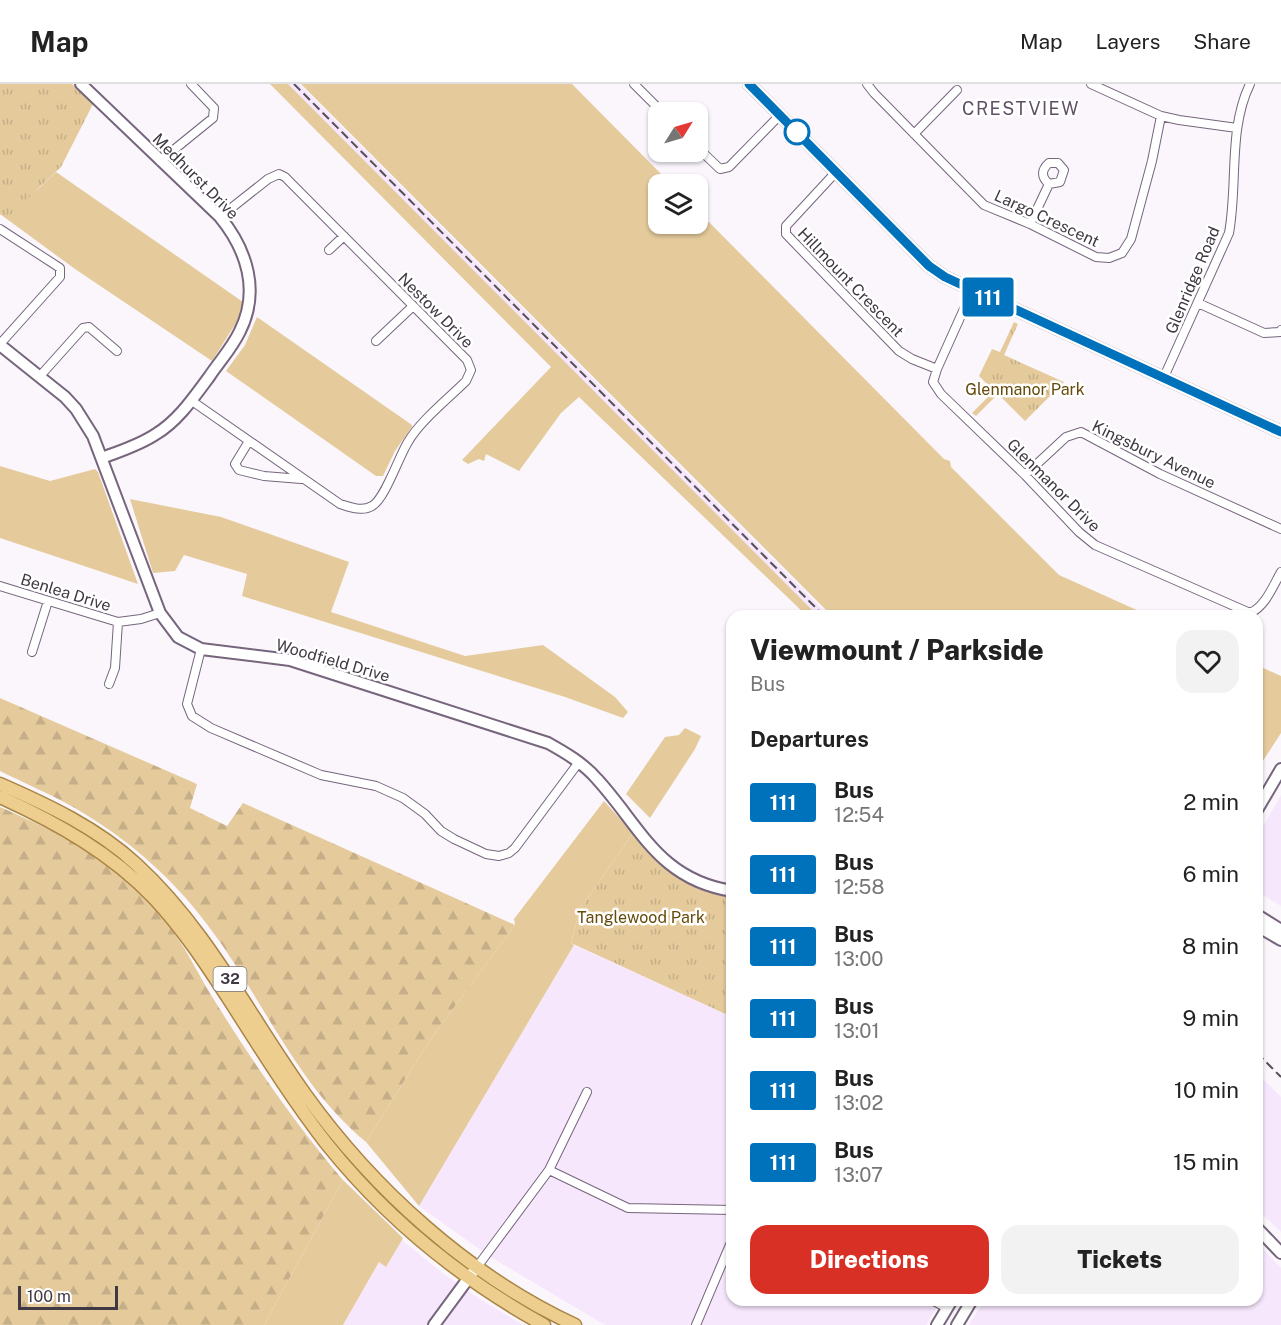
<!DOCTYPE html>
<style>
body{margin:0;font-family:"Public Sans",sans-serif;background:#f2f2f2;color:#222;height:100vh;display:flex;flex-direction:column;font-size:22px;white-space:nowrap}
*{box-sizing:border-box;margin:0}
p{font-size:20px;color:#767676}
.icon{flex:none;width:33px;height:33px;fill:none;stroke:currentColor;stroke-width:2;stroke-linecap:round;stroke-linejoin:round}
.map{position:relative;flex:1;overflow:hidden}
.side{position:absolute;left:726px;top:526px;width:537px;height:696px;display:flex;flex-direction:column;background:#fff;border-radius:18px;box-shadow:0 2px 4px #0004}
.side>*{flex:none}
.badge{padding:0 12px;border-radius:4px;font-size:21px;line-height:39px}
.needle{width:39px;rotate:53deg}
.fabs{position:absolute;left:648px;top:18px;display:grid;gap:12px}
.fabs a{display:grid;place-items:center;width:60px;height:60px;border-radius:12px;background:#fff;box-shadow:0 2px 4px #0004;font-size:30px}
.scale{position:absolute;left:18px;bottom:15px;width:100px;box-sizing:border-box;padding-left:6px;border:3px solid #403943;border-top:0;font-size:16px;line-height:21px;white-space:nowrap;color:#403943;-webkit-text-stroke:4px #fff;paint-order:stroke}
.map>.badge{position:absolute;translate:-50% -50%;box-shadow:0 0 0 3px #fff}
h2{padding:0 24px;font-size:22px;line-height:54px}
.round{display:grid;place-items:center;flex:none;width:63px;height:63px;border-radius:18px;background:#f2f2f2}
.head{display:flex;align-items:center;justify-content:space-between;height:102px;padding:0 24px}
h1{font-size:28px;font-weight:800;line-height:45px}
.primary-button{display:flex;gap:12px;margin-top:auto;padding:12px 24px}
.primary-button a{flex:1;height:69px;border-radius:18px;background:#d93025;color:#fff;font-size:24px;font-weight:800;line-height:69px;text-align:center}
.primary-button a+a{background:#f2f2f2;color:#222}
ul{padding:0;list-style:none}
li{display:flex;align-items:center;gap:18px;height:72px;padding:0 24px}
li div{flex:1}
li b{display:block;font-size:22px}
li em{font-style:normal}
li .badge{min-width:66px;font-weight:700;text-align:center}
header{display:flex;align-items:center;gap:36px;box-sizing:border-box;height:84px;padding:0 30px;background:#fff;border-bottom:2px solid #e0e0e0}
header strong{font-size:28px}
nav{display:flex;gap:33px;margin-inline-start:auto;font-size:21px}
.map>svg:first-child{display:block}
.built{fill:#f6e7fc}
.green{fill:#e5cb9c}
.forest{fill:url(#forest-firs)}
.park{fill:url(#park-tufts)}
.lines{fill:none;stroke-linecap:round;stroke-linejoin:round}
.stream{stroke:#b999c7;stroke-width:2}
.minor-casing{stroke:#76657d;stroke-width:10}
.tertiary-casing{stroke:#76657d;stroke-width:14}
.secondary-casing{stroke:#76657d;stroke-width:14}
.primary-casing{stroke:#a98544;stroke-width:15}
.minor{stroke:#fff;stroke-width:8}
.tertiary{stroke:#fff;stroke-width:10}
.secondary{stroke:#fff;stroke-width:10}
.primary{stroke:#edce8f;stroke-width:12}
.rail{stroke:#554f58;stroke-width:2;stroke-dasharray:9 4.5;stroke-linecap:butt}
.line-casing{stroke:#fff;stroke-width:14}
.line{stroke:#0072bc;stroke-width:9}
.stop-dot{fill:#fff;stroke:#0072bc;stroke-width:3}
.labels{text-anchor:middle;stroke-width:5;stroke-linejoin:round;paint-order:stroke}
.shield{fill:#fff;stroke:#79747b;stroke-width:1.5}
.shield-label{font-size:15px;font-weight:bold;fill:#403943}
.street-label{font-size:16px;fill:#403943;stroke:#fff}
.park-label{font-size:16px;fill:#664b0b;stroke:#fff}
.neighbourhood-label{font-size:18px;letter-spacing:1.5px;fill:#5f4f65;stroke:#fff}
</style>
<header>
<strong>Map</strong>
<nav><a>Map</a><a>Layers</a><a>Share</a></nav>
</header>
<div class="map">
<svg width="1281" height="1241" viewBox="0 0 1281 1241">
<defs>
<pattern id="forest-firs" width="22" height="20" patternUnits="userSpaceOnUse" patternTransform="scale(1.5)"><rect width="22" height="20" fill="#e5cb9c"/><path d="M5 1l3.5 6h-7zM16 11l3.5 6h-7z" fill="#c6af88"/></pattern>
<pattern id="park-tufts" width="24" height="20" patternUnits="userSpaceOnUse" patternTransform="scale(1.5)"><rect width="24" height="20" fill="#e5cb9c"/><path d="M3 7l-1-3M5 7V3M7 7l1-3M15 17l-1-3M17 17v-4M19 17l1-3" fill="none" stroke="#c6af88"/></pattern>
</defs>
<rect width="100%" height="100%" fill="#faf6fc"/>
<path class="built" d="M288 0H299L829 532H817Z
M1281 711V822L1257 807V753Z
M574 861 732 933V1216L941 1217 926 1241H605L489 1172 419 1122Z
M1257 989 1281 1013V1148L1257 1125Z
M402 1156 441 1188 481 1216 523 1241H343L379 1178 386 1182Z
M1257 1158 1281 1184V1241H969L984 1217 1257 1216Z"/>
<path class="green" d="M270 0H288L818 532H807L579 313 561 329 519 387 486 370 484 377 479 375 468 380 462 376 551 283Z
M301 0H572L671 100H658V140H698V127L944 375 950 377 951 383 1059 491 1150 532H832Z
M56 88 243 218 238 236 212 277 75 185 0 130V125L37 106Z
M257 233 412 341V343L395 367 383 392H376L226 287 245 261Z
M0 382 50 397 95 385 98 388 138 500 0 454Z
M130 415 221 433 349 478 331 528 465 572 543 561 615 613 628 628 623 634 565 613 242 512 247 490 184 471 175 487 153 489Z
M1257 581 1281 592V649L1257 686Z
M685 644 701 652 695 665 650 734 626 710 665 653 679 651Z
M604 717 633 749 580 825 571 859 574 861 419 1122 366 1058 430 956 515 841 514 835Z
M343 1096 403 1154 402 1156 386 1183 379 1178 343 1241H264Z"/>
<path class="forest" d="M0 614 197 700 190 724 227 742 243 719 515 841 430 956 366 1058C295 1000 261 910 206 839 171 792 124 752 73 723 50 710 24 699 0 687Z
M0 723C50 745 95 766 135 805 149 817 164 833 174 849 190 871 201 896 216 919 254 980 296 1041 343 1096L264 1241H0Z"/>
<path class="park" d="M0 0H72L93 20 61 83 7 134 0 130Z
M1014 238 1018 240 1004 271 1064 298 1025 337 998 310 976 332 972 329 994 307 979 292 992 265 1000 268Z
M633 749C661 783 686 806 732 814V933L571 859 580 825Z"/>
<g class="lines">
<path class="stream" d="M1257 902 1262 889"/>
<g class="minor-casing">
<path id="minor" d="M634 0 662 28
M867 0 874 9 984 121 1030 140 1096 173 1109 174 1122 169 1131 155 1152 77 1161 32
M1091 0 1161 32 1179 36 1237 44
M914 50 957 6
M698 64 720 85 729 83 780 31
M160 77 213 34 214 24 191 0
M836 88 786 142V150L899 267 912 275 937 285
M1030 140 1049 100 1060 98 1064 86 1058 79H1049C1041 86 1041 93 1049 100
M0 145 60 184V193L0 260
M329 166 344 152
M972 207 937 285 933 298 941 310 1025 391 1079 448 1095 461 1250 529C1265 523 1273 502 1281 488
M1198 219 1264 249 1280 248 1281 246
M376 257 412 223
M40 292 83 244 89 243 117 267
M1164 293 1229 149C1238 100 1228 45 1250 0
M192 317 340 420C350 423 362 428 372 422 385 415 399 372 408 358 420 337 449 314 466 297L471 286 467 276 285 93 279 90 268 95 220 133
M249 357 235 380 239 386 264 392 301 395
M1025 391 1066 353 1081 348 1160 390 1281 445
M0 502 118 538 141 535 160 529
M201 565 187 620 192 632 211 644 321 691 376 702 403 714 425 730 441 747 454 755 486 770 499 772 509 769 515 764 579 678
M32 568 48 517
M109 600 115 584 118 538
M549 1086 628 1124 732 1126
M477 1183 549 1086 587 1008
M932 1216 947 1224
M696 1241 732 1156"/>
</g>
<g class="tertiary-casing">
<path id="tertiary" d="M81 0 220 133C247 166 260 207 240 247 232 264 219 278 209 293 194 313 178 337 156 350 140 361 120 367 102 374
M749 0 929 182 945 193 1281 348
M0 261 65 313 76 325 93 352 160 529 178 553 201 565 290 576 548 659C566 669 583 679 597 695 641 743 658 795 732 807
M1257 831 1281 846
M1257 842 1281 856
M1257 1144 1281 1169
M434 1241 473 1188"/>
</g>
<g class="secondary-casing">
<path id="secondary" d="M1257 726 1281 685
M937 1241 952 1216
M957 1241 972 1216"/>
</g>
<g class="primary-casing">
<path id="primary" d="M0 700C48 721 97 744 136 780 208 846 249 932 305 1010 373 1105 469 1192 575 1241
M0 713C57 739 111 769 154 814 184 846 208 883 232 920 262 967 292 1015 326 1059 385 1133 461 1195 544 1241"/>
</g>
<use href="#minor" class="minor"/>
<use href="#tertiary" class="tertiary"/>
<use href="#secondary" class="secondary"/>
<use href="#primary" class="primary"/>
<path class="rail" d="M294 0 824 532
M1257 969 1281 993"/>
</g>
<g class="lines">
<g class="line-casing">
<path id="line" d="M749 0 929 182 945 193 1281 348"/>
</g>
<use href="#line" class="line"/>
</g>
<circle class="stop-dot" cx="797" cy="48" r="12"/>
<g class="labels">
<rect class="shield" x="213.5" y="883" width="33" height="24" rx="4.5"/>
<g class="shield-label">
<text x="230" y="900">32</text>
</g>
<g class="street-label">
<text transform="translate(196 92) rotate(45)" y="6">Medhurst Drive</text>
<text transform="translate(1047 134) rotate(25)" y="6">Largo Crescent</text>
<text transform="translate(1192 196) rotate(-67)" y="6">Glenridge Road</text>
<text transform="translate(851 198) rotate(46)" y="6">Hillmount Crescent</text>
<text transform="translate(436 226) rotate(45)" y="6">Nestow Drive</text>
<text transform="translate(1154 370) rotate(26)" y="6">Kingsbury Avenue</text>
<text transform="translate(1054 401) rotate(45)" y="6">Glenmanor Drive</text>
<text transform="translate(66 508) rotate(17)" y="6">Benlea Drive</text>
<text transform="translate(333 576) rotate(16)" y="6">Woodfield Drive</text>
</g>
<g class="park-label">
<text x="1025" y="311">Glenmanor Park</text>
<text x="641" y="839">Tanglewood Park</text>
</g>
<g class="neighbourhood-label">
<text x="1021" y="31">CRESTVIEW</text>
</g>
</g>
</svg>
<div class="fabs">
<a><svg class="needle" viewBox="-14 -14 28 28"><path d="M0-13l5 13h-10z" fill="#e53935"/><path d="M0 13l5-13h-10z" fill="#767676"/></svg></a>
<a><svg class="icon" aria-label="layers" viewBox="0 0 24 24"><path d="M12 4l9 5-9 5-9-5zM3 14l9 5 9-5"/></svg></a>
</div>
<div class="scale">100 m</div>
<b class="badge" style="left:988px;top:213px;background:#0072bc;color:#fff">111</b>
<section class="side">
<div class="head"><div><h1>Viewmount / Parkside</h1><p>Bus</p></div><a class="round"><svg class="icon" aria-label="heart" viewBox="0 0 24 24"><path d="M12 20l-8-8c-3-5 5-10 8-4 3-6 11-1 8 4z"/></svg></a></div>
<h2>Departures</h2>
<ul>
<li><span class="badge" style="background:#0072bc;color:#fff">111</span><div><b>Bus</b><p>12:54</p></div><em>2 min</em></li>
<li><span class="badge" style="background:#0072bc;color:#fff">111</span><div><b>Bus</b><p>12:58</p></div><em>6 min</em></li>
<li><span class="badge" style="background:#0072bc;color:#fff">111</span><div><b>Bus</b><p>13:00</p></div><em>8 min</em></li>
<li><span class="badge" style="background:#0072bc;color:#fff">111</span><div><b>Bus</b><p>13:01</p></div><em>9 min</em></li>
<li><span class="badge" style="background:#0072bc;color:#fff">111</span><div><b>Bus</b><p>13:02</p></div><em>10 min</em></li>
<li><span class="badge" style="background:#0072bc;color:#fff">111</span><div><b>Bus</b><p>13:07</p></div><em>15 min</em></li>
</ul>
<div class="primary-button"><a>Directions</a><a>Tickets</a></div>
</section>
</div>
